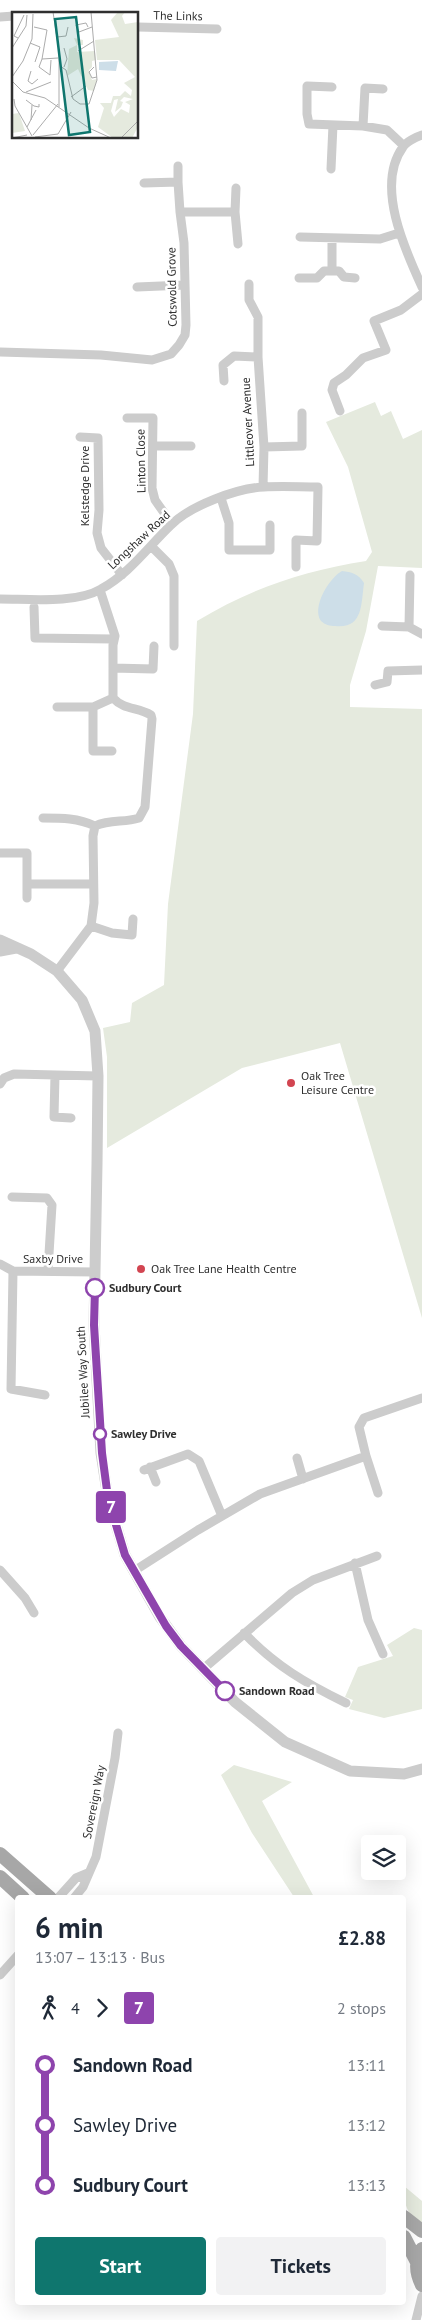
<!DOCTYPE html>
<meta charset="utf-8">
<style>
body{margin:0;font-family:"PT Sans",sans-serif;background:#f2f2f3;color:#1f2937;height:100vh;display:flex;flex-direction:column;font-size:19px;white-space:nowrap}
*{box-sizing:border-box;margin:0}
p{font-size:16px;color:#747a83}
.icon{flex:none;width:28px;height:28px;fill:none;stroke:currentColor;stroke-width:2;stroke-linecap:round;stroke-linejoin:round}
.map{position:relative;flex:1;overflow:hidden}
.panel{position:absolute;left:15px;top:1895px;width:391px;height:410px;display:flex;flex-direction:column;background:#fff;border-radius:5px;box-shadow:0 5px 20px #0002}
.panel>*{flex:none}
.badge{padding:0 10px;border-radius:4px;font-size:18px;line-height:32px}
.buttons{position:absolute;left:361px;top:1835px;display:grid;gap:10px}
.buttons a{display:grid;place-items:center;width:45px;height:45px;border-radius:5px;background:#fff;box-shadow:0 5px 20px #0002;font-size:25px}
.map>.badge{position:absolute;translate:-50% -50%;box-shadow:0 0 0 2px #fff}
.legs{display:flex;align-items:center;gap:8px;height:55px;padding:0 20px;font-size:16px}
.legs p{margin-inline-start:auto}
.overview{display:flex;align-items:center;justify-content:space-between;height:85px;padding:0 20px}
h1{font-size:28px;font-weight:700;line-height:38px}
.cta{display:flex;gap:10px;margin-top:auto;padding:10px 20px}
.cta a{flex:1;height:58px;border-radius:5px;background:#0f766e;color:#fff;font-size:20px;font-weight:700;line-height:58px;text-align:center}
.cta a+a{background:#f2f2f3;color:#1f2937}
ul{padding:0 20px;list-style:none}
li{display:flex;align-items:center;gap:18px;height:60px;font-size:19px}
li i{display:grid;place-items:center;width:8px;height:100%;margin:0 6px;background:currentColor}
li i::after{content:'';width:12px;height:12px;margin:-6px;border:4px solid;border-radius:50%;background:#fff}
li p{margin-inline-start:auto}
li:first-child i{background:linear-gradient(#0000 50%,currentColor 0)}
li:last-child i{background:linear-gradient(currentColor 50%,#0000 0)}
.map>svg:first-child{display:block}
.green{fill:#e5eade}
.water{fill:#cddee8}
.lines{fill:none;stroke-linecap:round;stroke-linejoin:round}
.minor{stroke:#ccc;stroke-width:9}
.tertiary{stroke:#ccc;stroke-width:11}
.primary{stroke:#a7a7a7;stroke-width:14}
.line-1-casing{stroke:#fff;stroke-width:11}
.line-1{stroke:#8e44ad;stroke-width:8}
.poi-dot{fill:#d24551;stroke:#fff;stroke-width:2}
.stop-1-dot{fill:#fff;stroke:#8e44ad;stroke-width:2.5}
.labels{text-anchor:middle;stroke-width:5;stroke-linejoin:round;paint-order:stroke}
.street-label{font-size:12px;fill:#2f2f2f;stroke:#fff}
.poi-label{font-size:12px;fill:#2f2f2f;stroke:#fff;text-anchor:start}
.stop-label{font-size:12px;font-weight:bold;fill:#2f2f2f;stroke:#fff;text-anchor:start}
.inset-road{fill:none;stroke:#acacac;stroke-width:1}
.view{fill:#0f766e;fill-opacity:0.15;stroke:#0f766e;stroke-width:2.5}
.inset-edge{fill:none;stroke:#2f2f2f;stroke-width:2.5}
</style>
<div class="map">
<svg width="422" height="2320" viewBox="0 0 422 2320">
<rect width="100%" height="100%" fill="#fff"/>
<path class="green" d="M375 402 381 416 391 411 403 439 422 430V568L378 566 366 631 350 685V707L422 709V1318L340 1043 242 1068 107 1148V1057L103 1028 130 1022 132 1003 164 985 168 904 193 714 197 621C252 588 303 571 366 561L372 552 348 467 326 422Z
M414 1628 422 1630V1709L384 1718 349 1709 353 1700 345 1697 358 1667 393 1656 387 1645Z
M234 1765 292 1782 262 1801 314 1897H294L252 1833 221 1775Z
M404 2186 422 2201V2224C406 2214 404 2204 404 2186Z"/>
<path class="water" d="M342 571C351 572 359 574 364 583 361 605 363 629 335 626 330 626 325 625 321 621 311 607 330 577 342 571Z"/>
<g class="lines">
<path class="minor" d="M0 17 14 16
M138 27 217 29
M332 87 307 86V114L309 124 363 126 387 130 403 145
M363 126 365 88 383 89
M422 135C416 137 406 142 403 147 375 185 405 250 422 287
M178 166V182
M331 169 333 125
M144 183 178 182 180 212
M235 212 238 244
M300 237 380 239 399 233
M332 271H339L344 277 355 278
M299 278H317L324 271H332V238
M249 284V300L258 317V357L264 447 263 487
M137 287 185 285
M0 352 101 355 152 360 171 354 179 345 185 335 186 325 184 243 180 212H235L236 188
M224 381 223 365 234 356 258 357
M340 411 332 390 334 383 346 375 363 358 386 350 374 321 401 310 422 294
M127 418H153L152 488 155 500 172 524
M80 437 98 438 99 510 97 533 101 548 122 575
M154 446H191
M264 447 302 446V413
M221 498 229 523V550H270V525
M151 546 169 564 174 576V646
M0 599C29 599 76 604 101 589 129 574 148 547 171 525 190 506 237 488 264 487 282 486 300 487 318 487L317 541 296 540V567
M34 607 35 638 113 639
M382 626 409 627 422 634
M409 627 410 575
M113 668 153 669 154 646
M375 685 387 682 388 671 422 670
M57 707H93L113 698
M93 707V751H112
M43 818C62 818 78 818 95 826
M0 853H27V884H93
M27 898V884
M91 926 112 933 132 935 133 919
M57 971 91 926 94 903 93 836 95 826C111 819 124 823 139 818L145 807 152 719 151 715C138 707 124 710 113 698V645L115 636 100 590
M55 1075 54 1117 71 1118
M0 1084 4 1078 14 1074 98 1076
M12 1197 47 1198 52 1205 48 1270
M0 1264 13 1271
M45 1395 11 1389 13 1271 95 1272
M366 1456 378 1493
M297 1458 303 1479
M150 1467 156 1482
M144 1470 188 1454 199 1461 222 1516
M355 1563 368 1620 383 1654
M0 1570 25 1598 34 1613
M134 1571 198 1530 260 1494 366 1456 359 1427 364 1418 422 1398
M244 1633C276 1666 305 1683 346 1703
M203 1669 292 1593 313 1580 377 1556
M58 1898 76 1878 88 1873
M74 1898 83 1887 96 1857 115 1758 118 1733
M0 1975 18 1955
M416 2320 422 2296"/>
<path class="tertiary" d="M0 940 31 954 57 971 82 1000 95 1031 98 1076 97 1164 94 1325 101 1453 108 1498 125 1555 160 1617 181 1646 235 1702 285 1742 350 1771 404 1774 422 1769
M0 951 16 948"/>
<path class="primary" d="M0 1854 50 1898
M0 1877 23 1898
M404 2217 422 2231
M404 2237 417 2262
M422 2249C415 2261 416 2273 422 2285"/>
</g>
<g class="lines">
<g class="line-1-casing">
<path id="line-1" d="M95 1288 94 1325 102 1453 108 1498 125 1555 166 1626 181 1646 225 1691"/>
</g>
<use href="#line-1" class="line-1"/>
</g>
<g class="poi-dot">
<circle cx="291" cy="1083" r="5"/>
<circle cx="141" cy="1269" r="5"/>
</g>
<g class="stop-1-dot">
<circle cx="95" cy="1288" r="9"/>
<circle cx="100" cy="1434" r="6"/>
<circle cx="225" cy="1691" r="9"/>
</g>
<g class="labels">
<g class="street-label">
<text transform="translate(178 16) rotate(1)" y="4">The Links</text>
<text transform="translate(172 287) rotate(-91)" y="4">Cotswold Grove</text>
<text transform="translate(248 422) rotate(-93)" y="4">Littleover Avenue</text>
<text transform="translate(141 461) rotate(-91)" y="4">Linton Close</text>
<text transform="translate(85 486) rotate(-90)" y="4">Kelstedge Drive</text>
<text transform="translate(139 540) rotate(-43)" y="4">Longshaw Road</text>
<text x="53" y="1263">Saxby Drive</text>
<text transform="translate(83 1372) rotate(-93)" y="4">Jubilee Way South</text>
<text transform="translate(94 1802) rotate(-79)" y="4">Sovereign Way</text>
</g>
<g class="poi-label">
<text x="301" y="1080">Oak Tree<tspan x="301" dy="14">Leisure Centre</tspan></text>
<text x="151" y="1273">Oak Tree Lane Health Centre</text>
</g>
<g class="stop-label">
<text x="109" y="1292">Sudbury Court</text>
<text x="111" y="1438">Sawley Drive</text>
<text x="239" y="1695">Sandown Road</text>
</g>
</g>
<g transform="translate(12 12)">
<rect width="126" height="126" fill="#fff"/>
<path d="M106 0H119L126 1 113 0 110 4 113 12 126 10V115L120 126H101L86 115 92 96 88 91H99L101 84H108L113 79 119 84 120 78 112 71 123 65 107 48H85L83 28 107 25 99 8ZM112 85 121 87 113 90 118 93 117 101 109 97 102 105 99 99 102 88 106 87 103 100 109 95 111 90 108 89ZM62 26 71 28V33H65V40L83 39 84 48 80 49V55L77 58 80 68 85 67 82 79 76 78 66 57 55 64 57 37 65 33ZM7 101 13 119 0 121V102Z" fill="#e5eade" fill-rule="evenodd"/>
<path d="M106 49 104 59 87 58V50Z" fill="#cddee8"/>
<path class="inset-road" d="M41 0 47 39V95M22 15 35 18 30 47 46 46M76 15 74 11 64 13 67 20 80 15M45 25 54 24 56 15M6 26 2 24 12 3M18 31 28 35 23 50M0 36 14 14 15 3M52 36 55 47 52 55M66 39 82 29M30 47 27 55 38 63 39 48M48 54 54 58 61 87 68 92H77L85 68 79 0M82 55 77 60 80 66 85 65M19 59 16 69 20 72 26 67M0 65 11 49 20 27 21 2M0 69 11 80 33 86 77 116 99 126M14 80 39 70M59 85 74 74M2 87 3 94 20 124M14 88 22 94 27 95V92M19 108 20 93M15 115 24 98M46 122 59 100M21 123 46 92M23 125 46 122M0 126 15 123M109 126 127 108"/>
<path class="view" d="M64 5 78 120 57 123 43 7Z"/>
<rect width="126" height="126" class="inset-edge"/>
</g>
</svg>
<div class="buttons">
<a><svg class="icon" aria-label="layers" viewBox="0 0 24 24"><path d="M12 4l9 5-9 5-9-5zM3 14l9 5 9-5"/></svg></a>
</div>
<b class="badge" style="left:111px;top:1507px;background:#8e44ad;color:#fff">7</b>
<section class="panel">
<div class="overview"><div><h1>6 min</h1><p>13:07 – 13:13 · Bus</p></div><b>£2.88</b></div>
<div class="legs"><svg class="icon" aria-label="walk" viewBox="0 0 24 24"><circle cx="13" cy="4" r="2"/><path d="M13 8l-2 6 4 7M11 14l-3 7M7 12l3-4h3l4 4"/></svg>4<svg class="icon" aria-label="forward" viewBox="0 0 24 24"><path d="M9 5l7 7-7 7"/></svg><b class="badge" style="background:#8e44ad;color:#fff">7</b><p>2 stops</p></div>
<ul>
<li><i style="color:#8e44ad"></i><b>Sandown Road</b><p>13:11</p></li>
<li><i style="color:#8e44ad"></i><span>Sawley Drive</span><p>13:12</p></li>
<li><i style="color:#8e44ad"></i><b>Sudbury Court</b><p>13:13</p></li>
</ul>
<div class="cta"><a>Start</a><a>Tickets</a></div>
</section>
</div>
